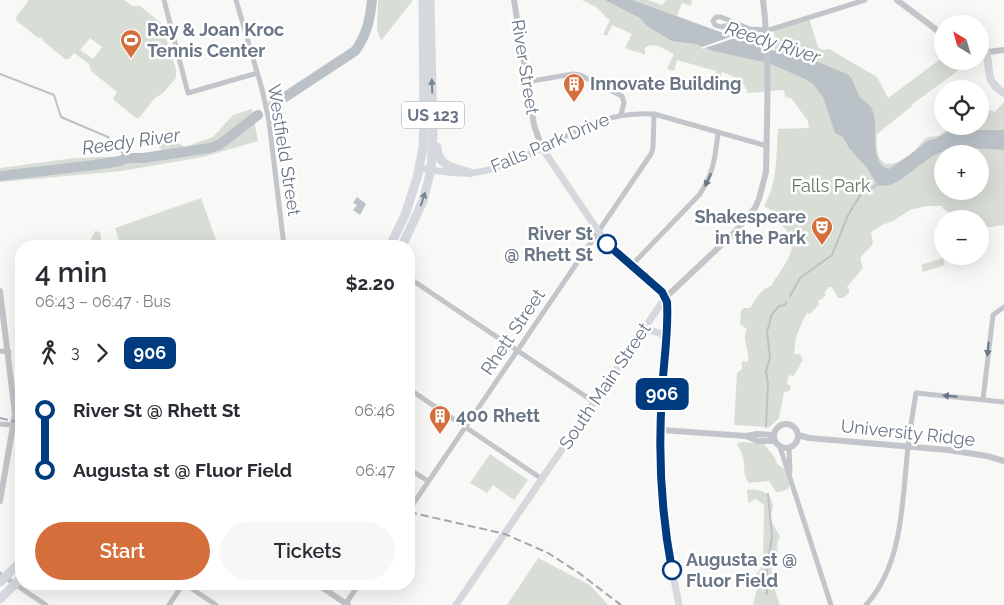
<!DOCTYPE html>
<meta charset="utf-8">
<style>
body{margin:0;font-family:Raleway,sans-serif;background:#f7f7f7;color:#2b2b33;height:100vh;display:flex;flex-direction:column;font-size:19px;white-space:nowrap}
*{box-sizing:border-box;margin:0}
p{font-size:16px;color:#7c7c81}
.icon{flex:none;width:28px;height:28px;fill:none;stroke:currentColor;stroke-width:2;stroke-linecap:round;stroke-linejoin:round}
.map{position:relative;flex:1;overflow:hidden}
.side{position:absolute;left:15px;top:240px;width:400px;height:350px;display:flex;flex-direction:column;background:#fff;border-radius:20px;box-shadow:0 5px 20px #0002}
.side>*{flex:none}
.badge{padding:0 10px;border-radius:8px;font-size:18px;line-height:32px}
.needle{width:32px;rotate:323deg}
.tools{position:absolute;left:934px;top:15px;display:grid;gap:10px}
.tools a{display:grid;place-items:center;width:55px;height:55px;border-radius:50%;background:#fff;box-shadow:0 5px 20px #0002;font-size:25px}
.map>.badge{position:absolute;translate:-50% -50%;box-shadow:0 0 0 2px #fff}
.legs{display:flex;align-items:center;gap:8px;height:55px;padding:0 20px;font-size:16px}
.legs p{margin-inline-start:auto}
.headline{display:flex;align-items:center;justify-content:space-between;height:85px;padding:0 20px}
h1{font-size:28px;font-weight:600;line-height:38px}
.cta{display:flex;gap:10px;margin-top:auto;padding:10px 20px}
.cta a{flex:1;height:58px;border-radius:30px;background:#d46f3b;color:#fff;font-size:20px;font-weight:600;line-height:58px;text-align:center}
.cta a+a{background:#f7f7f7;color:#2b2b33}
ul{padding:0 20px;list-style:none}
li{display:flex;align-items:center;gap:18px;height:60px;font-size:19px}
li i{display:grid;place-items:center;width:8px;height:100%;margin:0 6px;background:currentColor}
li i::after{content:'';width:12px;height:12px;margin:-6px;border:4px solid;border-radius:50%;background:#fff}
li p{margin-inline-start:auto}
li:first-child i{background:linear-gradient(#0000 50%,currentColor 0)}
li:last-child i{background:linear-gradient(currentColor 50%,#0000 0)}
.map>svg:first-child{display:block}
.green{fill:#d8ddd6;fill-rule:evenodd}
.water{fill:#bac2c8}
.pier{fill:#f8f8f6}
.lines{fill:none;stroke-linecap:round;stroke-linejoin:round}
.stream{stroke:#bac2c8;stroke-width:2}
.river{stroke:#bac2c8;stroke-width:10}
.minor{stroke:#c2c5c9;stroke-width:5}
.tertiary{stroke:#c2c5c9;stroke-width:6}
.secondary{stroke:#d5d9dd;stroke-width:7}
.primary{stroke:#d5d9dd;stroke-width:8}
.trunk{stroke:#d5d9dd;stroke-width:9}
.rail{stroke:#a4a8ae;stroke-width:2;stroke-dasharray:8 4;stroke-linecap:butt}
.oneway{fill:#7a8592}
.oneway2{fill:#6a7685}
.line-1-casing{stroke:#fff;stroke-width:11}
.line-1{stroke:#003b80;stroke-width:8}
.stop-1-dot{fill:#fff;stroke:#003b80;stroke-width:2.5}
.labels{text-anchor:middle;stroke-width:5;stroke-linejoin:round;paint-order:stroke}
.shield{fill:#fff;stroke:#979faa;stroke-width:1}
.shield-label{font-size:16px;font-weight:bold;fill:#6a7685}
.poi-label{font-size:18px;font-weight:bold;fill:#6a7685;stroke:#fff;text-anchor:start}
.street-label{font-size:18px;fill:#6a7685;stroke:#fff}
.park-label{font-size:18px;fill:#667765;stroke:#fff}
.stop-label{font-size:18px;font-weight:bold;fill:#6a7685;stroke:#fff;text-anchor:end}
.water-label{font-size:19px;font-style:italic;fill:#66767f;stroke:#fff}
</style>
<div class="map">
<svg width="1004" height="605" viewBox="0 0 1004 605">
<rect width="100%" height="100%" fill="#f8f8f6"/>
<path class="green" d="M29 0H124L133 6H140L161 23 176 69V78L163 93 155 98 139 118H136L115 101 113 99 117 92 91 71 89 64 74 53 69 59H65L44 42 41 37 38 38 17 21 16 17ZM90 38 102 47 93 59 80 50Z
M378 0H413L381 41 377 29Z
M582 0H648L662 5 666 0H692L691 6 682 3 677 16 747 42H754L755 45 775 52 774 31 809 18 818 47 823 50 829 49 877 77 888 98 942 58V61H961L968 67 959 70 911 105 912 106 877 134C874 170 890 171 914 151 919 147 922 140 928 137 932 136 936 137 940 135 944 132 947 128 953 127 961 125 972 126 980 126V118L984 117 989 110 995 112 1004 102V225L990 227 980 225V219L957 217 942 208 943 206H926L910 210 893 221 882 225 871 232 873 244 860 258 863 268 847 287 849 289V293L843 298H838L832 287H829L824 293 826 295 822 299 818 300 819 304 810 314 807 313 805 316 796 337 794 354H800L803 360C799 365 798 371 793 376L789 375 787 383 791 387 789 391 784 392 779 418 770 427 734 425 737 373 742 369V361L748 362C750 351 741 338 747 329L740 324 741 311 743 308H750C756 299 761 289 771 286 783 265 805 246 781 225L783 217 764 206C778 182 776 155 778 129L809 128 808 121 791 98 785 97 784 90 748 93C743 80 734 77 722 72L719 84 713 82 716 71 677 60 674 71 667 69 674 54 658 46 649 45 645 48V55C638 51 633 52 625 48L632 34 612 25 607 36 603 34 610 20 604 16V15L596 7ZM942 154H980V191H942Z
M252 109 258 141 203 157 122 171 0 182V168L75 158 135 156 162 150 148 138C166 134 170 138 185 147L213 137 233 115Z
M201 198 218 246H121L115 228Z
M95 231 100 232 102 246H90V241Z
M943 258 945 265 923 272 921 265Z
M743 442 764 444 775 458 777 464 785 469 790 484 788 489 780 492H776L769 481 749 483C740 472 749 460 737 445L738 443Z
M490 454 528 480 514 500 493 485 487 493 470 483Z
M747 490C760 488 773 493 773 508 772 513 769 514 771 519 772 526 778 530 780 537L777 544 778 555 772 559C770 573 775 592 780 605H753L757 588C751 577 759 573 763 563L764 511V505L756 499 748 503Z
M538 558 590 585 608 605H507Z"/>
<path class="water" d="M605 0H632L745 41 797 58 813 60 847 74C855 79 855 91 861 98 865 103 871 104 873 112 879 126 868 165 889 169L911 154 927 141 937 138 955 128 966 130H1004V150L954 147 932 156 899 181 890 185 878 186 867 168 849 148 843 137 835 133 823 97 813 84 805 79 769 63 713 51 696 44 672 41 647 26 640 18Z
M357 197 366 204 360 215 353 210 357 205 353 203Z"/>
<path class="pier" d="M736 35 738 37 702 49V47Z"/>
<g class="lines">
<path class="stream" d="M0 74 54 95 61 117 108 137 119 148 126 158
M790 296 800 278 832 255 848 215 858 199 860 195 878 184
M766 427 768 384 766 371 770 358 767 332 772 314 779 306 785 305 786 302
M767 594V566L772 537 768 494"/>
<path class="river" d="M273 105 355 51C367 35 370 19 372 0
M0 176 95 165 120 161 126 158H143L210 148 219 145 258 115"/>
<path class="minor" d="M164 0 188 93 257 73
M236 0 262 89 269 121 284 246
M735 24 721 27 715 25 713 21 716 17H721L750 29 769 30 865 0
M526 82 573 74 580 75 622 96 624 103 621 114
M542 148C581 129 608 111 654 114L767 146
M631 266 700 194C714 171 715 158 718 133
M409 278 594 402
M0 351 9 352
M409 389 542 479
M983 399 993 315 1004 307
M0 424 14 425
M780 447 831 605
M789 448 790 472
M409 469 428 481
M409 510 651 154 653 148 654 114
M0 574 46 605
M185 584 216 605
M169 605 183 584
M345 605 359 584
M866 605C904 563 902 499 908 447 910 429 913 411 916 393L1004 402"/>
<path class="tertiary" d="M514 0 534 125 542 148
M897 0 942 34
M980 53 1004 50
M0 291 15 414 0 501
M665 298 735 232 749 215 755 208 759 199 766 172C767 115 770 56 763 0
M774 436a12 12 0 1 1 24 0a12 12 0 1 1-24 0Z
M14 425 21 428
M661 430 746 436 758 441H774
M798 435 809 438 948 450 987 456 1004 461
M746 436 757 434 773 435
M317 584 348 605"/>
<path class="secondary" d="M419 168C436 171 452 174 469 173 494 172 519 158 542 148L607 244 662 292 667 302 668 309 662 396 661 472 668 549 679 605
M640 335 650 330 659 333 666 338
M456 605 665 298"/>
<path class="primary" d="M986 52C992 72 983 79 1004 93"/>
<path class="trunk" d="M437 147C438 167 453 167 470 173
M390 246 405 215 417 178 423 148 424 122 423 0
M402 246 423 201 431 170 433 134 430 0
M0 582 21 562
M0 599 21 578"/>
<path class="rail" d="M0 418 21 423
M409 512 505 534 548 553 579 573 621 605"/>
</g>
<defs><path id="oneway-solid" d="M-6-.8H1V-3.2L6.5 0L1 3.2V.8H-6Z" transform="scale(1.25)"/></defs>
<g class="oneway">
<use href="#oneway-solid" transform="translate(432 86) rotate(-92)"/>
<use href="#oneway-solid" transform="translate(423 199) rotate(-72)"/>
</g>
<g class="oneway2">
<use href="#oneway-solid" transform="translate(708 180) rotate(115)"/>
<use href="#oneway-solid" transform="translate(988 349) rotate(96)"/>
<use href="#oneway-solid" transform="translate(950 396) rotate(-175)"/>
</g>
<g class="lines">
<g class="line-1-casing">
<path id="line-1" d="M607 244 662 292 667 302C669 332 663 364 662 394 658 453 661 512 672 570"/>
</g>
<use href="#line-1" class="line-1"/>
</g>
<defs>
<g id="stadium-pin" transform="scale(1.125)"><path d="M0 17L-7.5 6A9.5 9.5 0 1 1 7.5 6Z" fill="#d46f3b" stroke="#fff"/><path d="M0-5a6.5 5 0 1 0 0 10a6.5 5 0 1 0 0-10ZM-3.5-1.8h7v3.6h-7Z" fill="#fff"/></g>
<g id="building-pin" transform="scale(1.125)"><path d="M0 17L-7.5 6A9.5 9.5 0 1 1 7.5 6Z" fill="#d46f3b" stroke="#fff"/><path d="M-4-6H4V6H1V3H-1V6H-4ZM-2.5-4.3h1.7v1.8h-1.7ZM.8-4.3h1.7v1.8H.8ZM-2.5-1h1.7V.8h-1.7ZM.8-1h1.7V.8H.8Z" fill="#fff"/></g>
<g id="theatre-pin" transform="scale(1.125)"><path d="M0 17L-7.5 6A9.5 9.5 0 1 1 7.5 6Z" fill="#d46f3b" stroke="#fff"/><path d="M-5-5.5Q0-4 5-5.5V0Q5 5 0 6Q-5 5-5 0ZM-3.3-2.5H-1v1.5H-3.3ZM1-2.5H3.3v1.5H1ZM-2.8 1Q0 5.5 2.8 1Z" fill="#fff"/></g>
</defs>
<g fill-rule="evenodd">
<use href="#stadium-pin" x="131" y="40"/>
<use href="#building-pin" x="574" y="84"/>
<use href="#theatre-pin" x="822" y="227"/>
<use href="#building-pin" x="440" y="416"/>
</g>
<g class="stop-1-dot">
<circle cx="607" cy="244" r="9"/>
<circle cx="672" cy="570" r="9"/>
</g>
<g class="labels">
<rect class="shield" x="402" y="101.5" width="62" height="27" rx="4"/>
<g class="shield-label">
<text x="433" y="121">US 123</text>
</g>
<g class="poi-label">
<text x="147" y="36">Ray &amp; Joan Kroc<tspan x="147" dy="21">Tennis Center</tspan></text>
<text x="590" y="90">Innovate Building</text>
<text x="806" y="223" text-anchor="end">Shakespeare<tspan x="806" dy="21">in the Park</tspan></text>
<text x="456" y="422">400 Rhett</text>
</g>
<g class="street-label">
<text transform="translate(525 67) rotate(81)" y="6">River Street</text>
<text transform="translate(550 143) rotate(-23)" y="6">Falls Park Drive</text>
<text transform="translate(284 150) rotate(81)" y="6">Westfield Street</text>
<text transform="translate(513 332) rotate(-56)" y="6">Rhett Street</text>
<text transform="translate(605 386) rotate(-56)" y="6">South Main Street</text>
<text transform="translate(908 433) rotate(6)" y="6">University Ridge</text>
</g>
<g class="park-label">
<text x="831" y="192">Falls Park</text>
</g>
<g class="stop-label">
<text x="593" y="240">River St<tspan x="593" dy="21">@ Rhett St</tspan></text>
<text x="686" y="566" text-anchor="start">Augusta st @<tspan x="686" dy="21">Fluor Field</tspan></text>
</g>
<g class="water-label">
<text transform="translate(773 42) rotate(18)" y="7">Reedy River</text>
<text transform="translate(131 141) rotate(-8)" y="7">Reedy River</text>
</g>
</g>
</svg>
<div class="tools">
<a><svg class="needle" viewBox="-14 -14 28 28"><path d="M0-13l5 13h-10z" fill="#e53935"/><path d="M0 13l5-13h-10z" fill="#7c7c81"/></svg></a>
<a><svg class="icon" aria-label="locate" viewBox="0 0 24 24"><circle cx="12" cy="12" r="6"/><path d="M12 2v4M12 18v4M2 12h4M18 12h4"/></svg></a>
<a>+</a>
<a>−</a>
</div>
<b class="badge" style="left:662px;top:394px;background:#003b80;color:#fff">906</b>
<section class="side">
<div class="headline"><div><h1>4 min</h1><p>06:43 – 06:47 · Bus</p></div><b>$2.20</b></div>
<div class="legs"><svg class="icon" aria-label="walk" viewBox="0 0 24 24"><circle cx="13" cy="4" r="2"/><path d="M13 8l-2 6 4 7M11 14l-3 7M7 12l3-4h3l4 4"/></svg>3<svg class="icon" aria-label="forward" viewBox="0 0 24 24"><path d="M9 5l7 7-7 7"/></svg><b class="badge" style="background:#003b80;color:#fff">906</b></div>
<ul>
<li><i style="color:#003b80"></i><b>River St @ Rhett St</b><p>06:46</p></li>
<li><i style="color:#003b80"></i><b>Augusta st @ Fluor Field</b><p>06:47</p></li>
</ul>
<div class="cta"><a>Start</a><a>Tickets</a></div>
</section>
</div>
